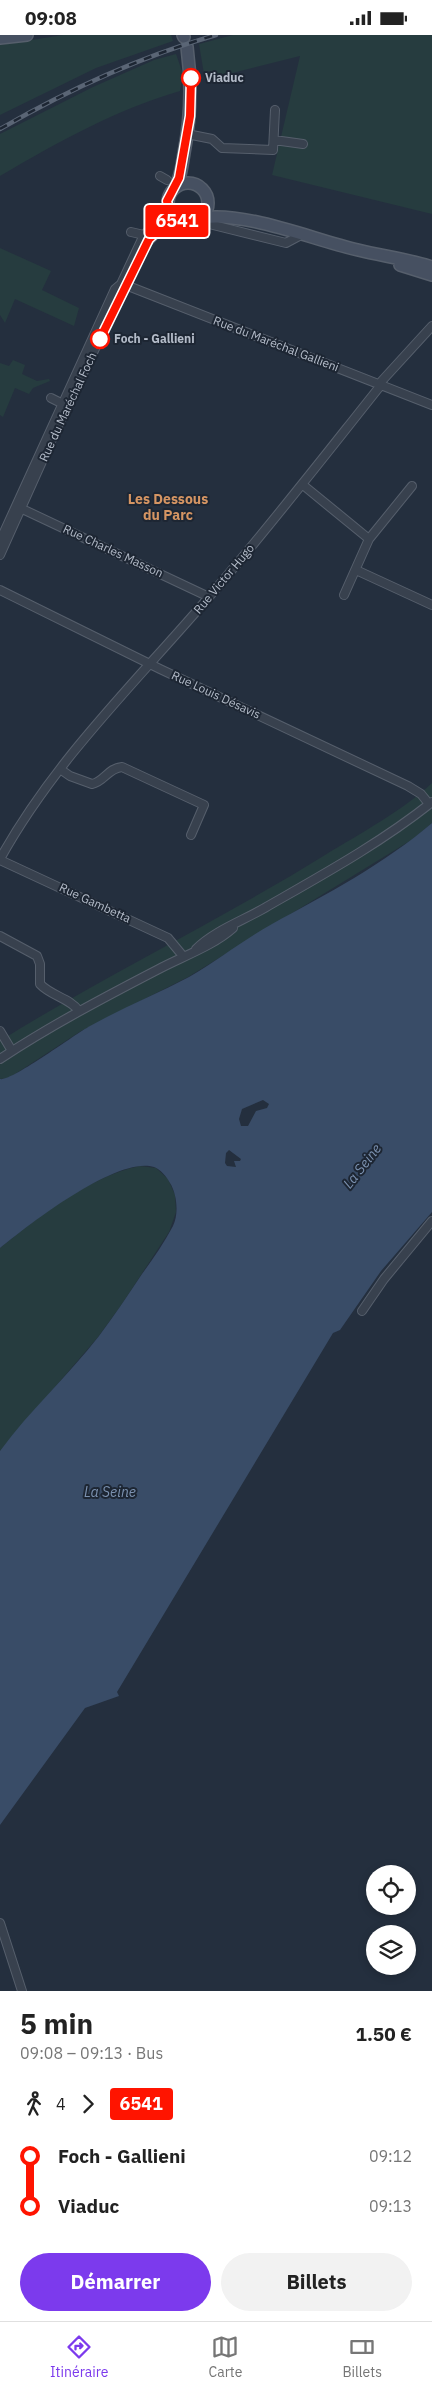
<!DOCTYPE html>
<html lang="fr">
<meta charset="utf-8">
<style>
body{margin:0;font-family:"IBM Plex Sans",sans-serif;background:#f2f2f2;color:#222;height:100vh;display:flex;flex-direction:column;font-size:19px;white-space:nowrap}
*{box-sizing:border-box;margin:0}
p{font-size:16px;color:#767676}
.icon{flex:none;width:28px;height:28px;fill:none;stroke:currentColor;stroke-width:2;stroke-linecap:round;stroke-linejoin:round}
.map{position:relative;height:1956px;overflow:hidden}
.panel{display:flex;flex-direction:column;background:#fff;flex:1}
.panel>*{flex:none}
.badge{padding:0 10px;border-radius:4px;font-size:18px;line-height:32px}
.fabs{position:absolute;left:366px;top:1830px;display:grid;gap:10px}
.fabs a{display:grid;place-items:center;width:50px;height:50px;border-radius:50%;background:#fff;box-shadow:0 2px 8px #0003;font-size:25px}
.map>.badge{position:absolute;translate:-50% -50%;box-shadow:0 0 0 2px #fff}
.legs{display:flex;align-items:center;gap:8px;height:55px;padding:0 20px;font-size:16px}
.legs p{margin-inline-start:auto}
.overview{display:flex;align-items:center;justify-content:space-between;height:85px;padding:0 20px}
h1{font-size:28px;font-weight:700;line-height:38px}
.cta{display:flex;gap:10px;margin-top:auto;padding:10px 20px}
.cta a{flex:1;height:58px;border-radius:30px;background:#7c3aed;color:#fff;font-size:20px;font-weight:700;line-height:58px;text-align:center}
.cta a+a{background:#f2f2f2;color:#222}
ul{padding:0 20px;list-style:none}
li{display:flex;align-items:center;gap:18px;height:50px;font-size:19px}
li i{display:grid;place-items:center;width:8px;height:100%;margin:0 6px;background:currentColor}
li i::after{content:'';width:12px;height:12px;margin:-6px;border:4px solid;border-radius:50%;background:#fff}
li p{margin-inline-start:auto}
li:first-child i{background:linear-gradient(#0000 50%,currentColor 0)}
li:last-child i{background:linear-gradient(currentColor 50%,#0000 0)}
.status{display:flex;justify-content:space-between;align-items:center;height:35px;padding:0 25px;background:#fff;direction:ltr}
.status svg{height:14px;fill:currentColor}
.tab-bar{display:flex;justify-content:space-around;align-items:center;height:70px;border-top:1px solid #e0e0e0;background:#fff;font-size:14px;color:#767676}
.tab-bar a{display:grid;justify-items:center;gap:2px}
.tab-bar .current{color:#7c3aed}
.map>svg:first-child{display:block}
.green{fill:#263c3f}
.water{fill:#394c67;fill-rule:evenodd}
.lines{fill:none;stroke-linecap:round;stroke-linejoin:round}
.minor-casing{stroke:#565f6c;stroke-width:10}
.secondary-casing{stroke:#565f6c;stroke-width:14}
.minor{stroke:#38414e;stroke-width:8}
.secondary{stroke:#465061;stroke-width:11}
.rail-casing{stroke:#5a6575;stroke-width:4.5}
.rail{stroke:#1d2633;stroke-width:2.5;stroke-dasharray:8;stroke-linecap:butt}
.line-1-casing{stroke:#fff;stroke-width:11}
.line-1{stroke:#ff1400;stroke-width:8}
.stop-1-dot{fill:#fff;stroke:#ff1400;stroke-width:2.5}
.labels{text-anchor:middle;stroke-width:4;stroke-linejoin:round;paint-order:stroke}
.stop-label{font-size:12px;font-weight:bold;fill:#b4bcc9;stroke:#1d2633;text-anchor:start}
.street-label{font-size:12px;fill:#b4bcc9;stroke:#1d2633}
.neighbourhood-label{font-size:14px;font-weight:bold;fill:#d59563;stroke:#1d2633}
.water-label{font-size:14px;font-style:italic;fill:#7c92b1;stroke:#1d2633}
</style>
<div class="status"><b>09:08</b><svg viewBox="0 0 49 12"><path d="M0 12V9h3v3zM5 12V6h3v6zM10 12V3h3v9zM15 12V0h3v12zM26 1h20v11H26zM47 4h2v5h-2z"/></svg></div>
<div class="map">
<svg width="432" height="1956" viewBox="0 0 432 1956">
<rect width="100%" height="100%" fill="#242f3e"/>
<path class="green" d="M63 0H171L173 6 96 33 0 80V10Z
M233 0H432V179L272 140 300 21 205 45 199 9Z
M176 19 183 39 180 56C115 75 58 107 0 141V99L93 52 154 25Z
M0 213 51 236 42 255 79 273 74 291 15 264 5 288 0 280Z
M13 325 25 330 22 339 37 346 49 344 50 346 33 353 29 359 15 353 3 382 0 380V328L9 331Z
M432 748V788L413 804 188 942 81 996 9 1043 0 1044V1006C107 939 219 886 325 820 361 798 402 776 432 748Z
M140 1131 156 1133 168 1144 175 1160 176 1177 169 1197 122 1269 98 1302 0 1416V1213C41 1180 88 1142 140 1131Z"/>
<path class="water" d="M432 788V1177L381 1236 340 1295 333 1298 117 1657 119 1661 85 1673 0 1790V1416C30 1375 68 1341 99 1301 114 1281 128 1260 142 1239 153 1224 164 1208 173 1191 179 1179 177 1159 170 1148 167 1142 160 1134 154 1132 118 1120 28 1190 0 1213V1044C11 1047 75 999 90 991 122 973 157 959 189 942 217 926 243 905 272 889 327 859 384 829 432 788ZM263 1065 269 1069 267 1073 256 1076 248 1091H241L239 1084 242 1074ZM229 1115 241 1124 240 1126H234L236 1132 227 1131 225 1128 226 1118Z"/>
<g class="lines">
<g class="minor-casing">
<path id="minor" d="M187 99 212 104 222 113 273 115 275 75
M274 105 303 109
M160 141 167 145
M197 186 286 208 301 200
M131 197 144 200
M123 249 432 370
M379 349 432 291
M51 363 65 370
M303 450 369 504 344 560
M18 472 209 562
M369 504 412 451
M0 506 115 254 121 249 142 204 167 169
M0 520 67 371 146 209 162 193 179 187
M356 535 432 570
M0 555 160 634 408 751 421 759 429 769
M60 734 70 741 92 749C104 747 108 733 122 732L204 770 191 800
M0 824C53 728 131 652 202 570 264 499 322 424 381 350
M0 825 168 903 183 921
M0 901 37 921 40 929V949C51 961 70 963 79 976
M196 914C215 895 245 885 268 871 324 839 382 807 432 767
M0 996 12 1016
M0 1024C50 991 103 963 157 935 181 922 213 911 233 893
M362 1276 384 1244 432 1186
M0 1888 22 1956"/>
</g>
<g class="secondary-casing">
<path id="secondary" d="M183 0 184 2
M0 3 27 0
M168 168a20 20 0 1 1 40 0a20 20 0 1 1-40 0Z
M175 152C181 142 182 130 184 118 191 82 192 49 187 12
M202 183C245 176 314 205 358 215 382 221 408 224 432 232
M400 230 432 240"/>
</g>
<use href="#minor" class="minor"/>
<use href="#secondary" class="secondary"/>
<g class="rail-casing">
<path id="rail" d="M0 94C66 56 142 21 216 0"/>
</g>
<use href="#rail" class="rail"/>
</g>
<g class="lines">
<g class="line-1-casing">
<path id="line-1" d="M100 304 149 204 162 192 179 187 170 180 167 166 179 143 190 81 191 43"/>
</g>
<use href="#line-1" class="line-1"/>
</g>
<g class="stop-1-dot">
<circle cx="191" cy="43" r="9"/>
<circle cx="100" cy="304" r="9"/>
</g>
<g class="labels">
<g class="stop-label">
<text x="205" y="47">Viaduc</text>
<text x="114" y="308">Foch - Gallieni</text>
</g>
<g class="street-label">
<text transform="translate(276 309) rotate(21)" y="4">Rue du Maréchal Gallieni</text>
<text transform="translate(68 372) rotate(-65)" y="4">Rue du Maréchal Foch</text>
<text transform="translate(113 516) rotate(25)" y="4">Rue Charles Masson</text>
<text transform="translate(224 544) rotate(-50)" y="4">Rue Victor Hugo</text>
<text transform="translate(216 660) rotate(25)" y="4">Rue Louis Désavis</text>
<text transform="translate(95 868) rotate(25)" y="4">Rue Gambetta</text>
</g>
<g class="neighbourhood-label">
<text x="168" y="469">Les Dessous<tspan x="168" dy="16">du Parc</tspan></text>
</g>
<g class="water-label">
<text transform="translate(362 1131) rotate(-52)" y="5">La Seine</text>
<text x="110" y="1462">La Seine</text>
</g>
</g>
</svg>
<div class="fabs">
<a><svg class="icon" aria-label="locate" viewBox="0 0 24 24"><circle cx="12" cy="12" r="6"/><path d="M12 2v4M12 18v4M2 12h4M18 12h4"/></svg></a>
<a><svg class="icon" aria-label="layers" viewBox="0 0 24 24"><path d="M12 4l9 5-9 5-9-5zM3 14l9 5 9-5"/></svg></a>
</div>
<b class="badge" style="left:177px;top:186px;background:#ff1400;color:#fff">6541</b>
</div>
<section class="panel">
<div class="overview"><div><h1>5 min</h1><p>09:08 – 09:13 · Bus</p></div><b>1.50 €</b></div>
<div class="legs"><svg class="icon" aria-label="walk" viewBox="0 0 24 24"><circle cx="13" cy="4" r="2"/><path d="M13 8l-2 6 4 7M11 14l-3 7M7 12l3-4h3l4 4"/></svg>4<svg class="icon" aria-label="forward" viewBox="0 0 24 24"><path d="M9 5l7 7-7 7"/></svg><b class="badge" style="background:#ff1400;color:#fff">6541</b></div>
<ul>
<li><i style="color:#ff1400"></i><b>Foch - Gallieni</b><p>09:12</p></li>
<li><i style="color:#ff1400"></i><b>Viaduc</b><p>09:13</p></li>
</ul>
<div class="cta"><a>Démarrer</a><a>Billets</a></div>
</section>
<nav class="tab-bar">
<a class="current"><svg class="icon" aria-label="directions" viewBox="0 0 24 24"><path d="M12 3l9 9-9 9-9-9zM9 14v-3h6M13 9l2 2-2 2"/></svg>Itinéraire</a>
<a><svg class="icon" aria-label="map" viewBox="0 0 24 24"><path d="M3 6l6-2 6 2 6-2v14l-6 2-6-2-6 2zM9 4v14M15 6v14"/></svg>Carte</a>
<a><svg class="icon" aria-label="tickets" viewBox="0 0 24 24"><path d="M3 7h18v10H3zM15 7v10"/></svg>Billets</a>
</nav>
